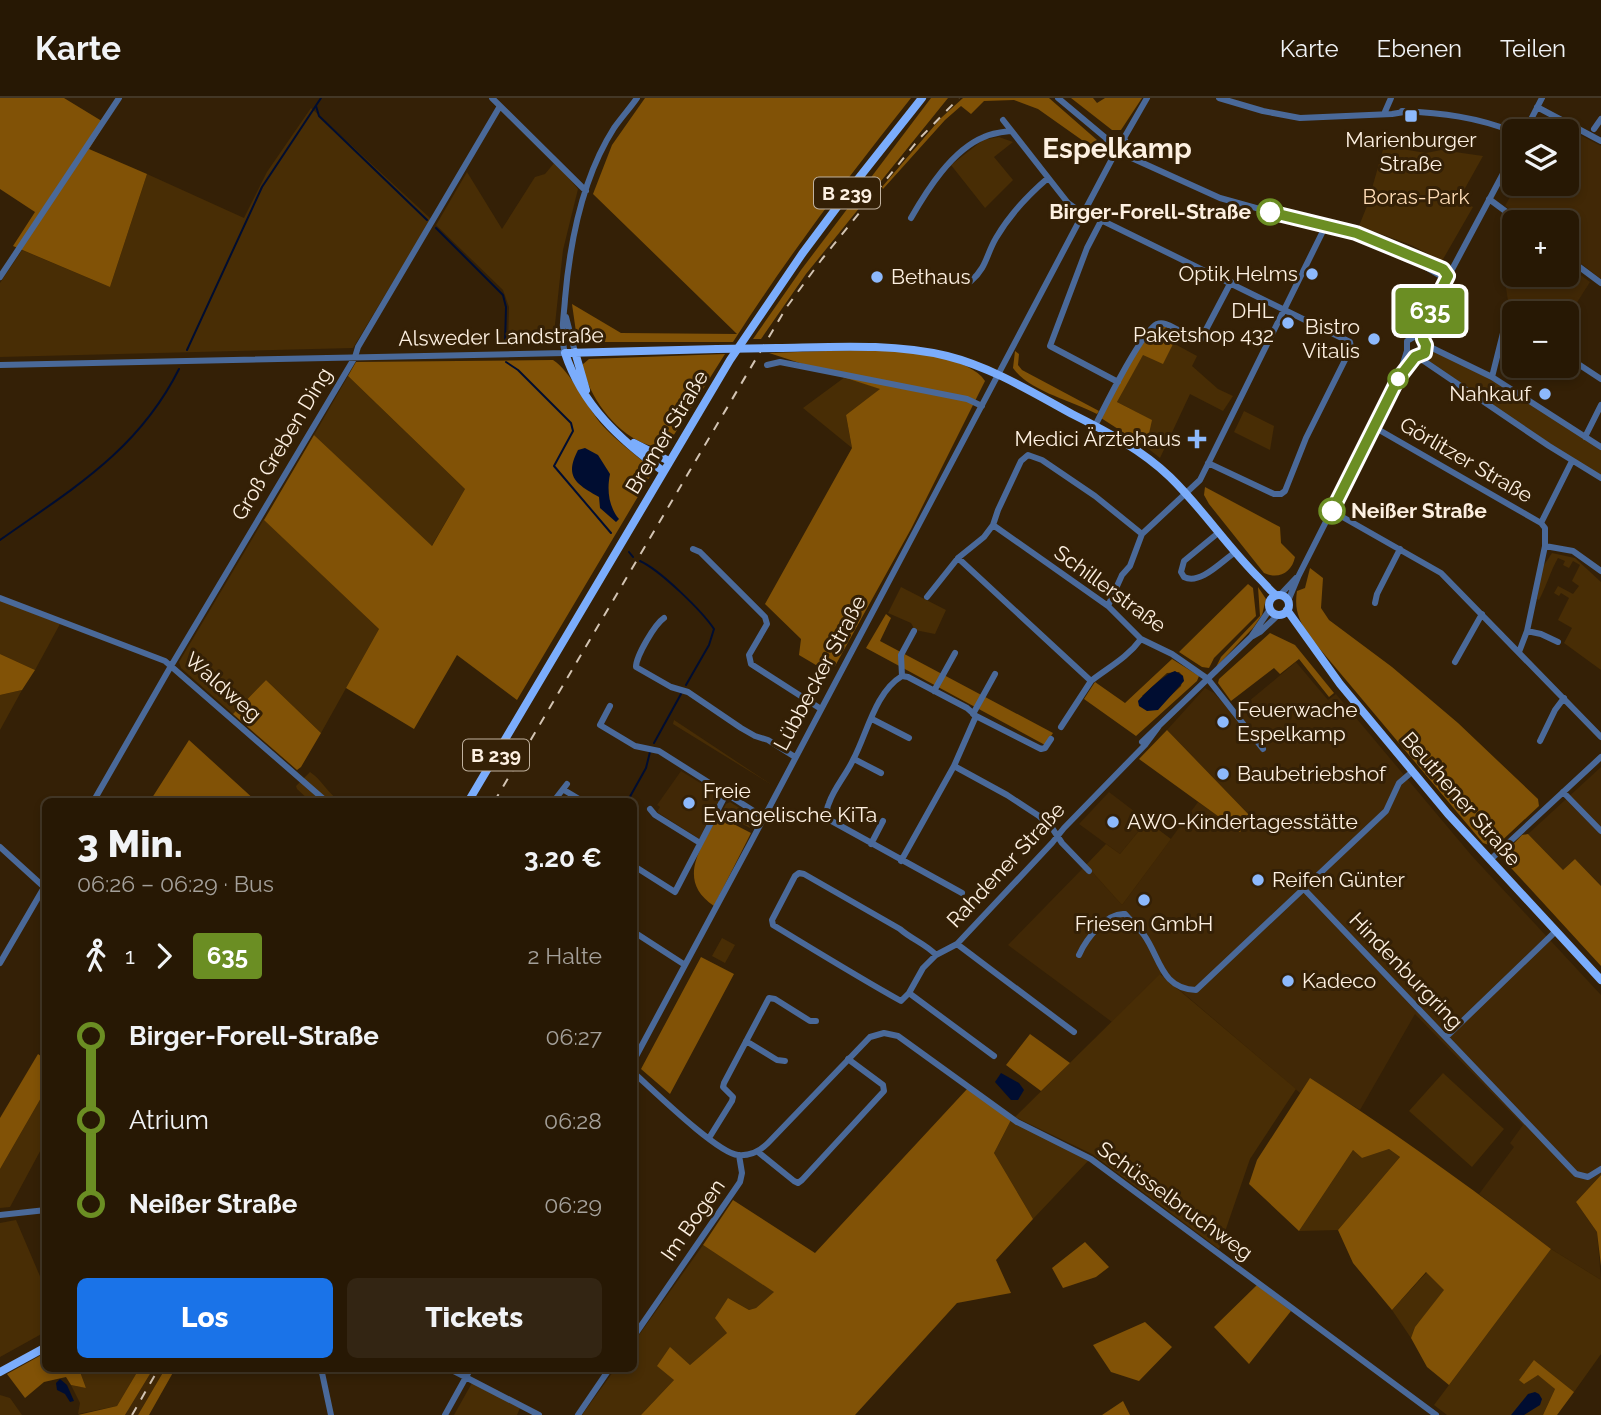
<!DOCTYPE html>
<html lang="de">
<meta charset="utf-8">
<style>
body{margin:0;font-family:Raleway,sans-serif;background:#332513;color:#f1f3f6;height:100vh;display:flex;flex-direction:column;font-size:26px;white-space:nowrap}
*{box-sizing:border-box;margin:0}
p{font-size:23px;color:#a4a09a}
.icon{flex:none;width:38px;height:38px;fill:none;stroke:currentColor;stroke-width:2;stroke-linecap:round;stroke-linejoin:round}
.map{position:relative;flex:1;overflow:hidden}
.drawer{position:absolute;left:42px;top:700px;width:595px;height:574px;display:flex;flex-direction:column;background:#271804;border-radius:10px;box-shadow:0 4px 10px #0003,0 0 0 2px #433726}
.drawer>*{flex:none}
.badge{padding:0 14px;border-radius:5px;font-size:24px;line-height:46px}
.buttons{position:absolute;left:1502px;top:21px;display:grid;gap:14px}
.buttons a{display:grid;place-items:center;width:77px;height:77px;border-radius:10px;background:#271804;box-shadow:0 4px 10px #0003,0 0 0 2px #433726;font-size:35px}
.map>.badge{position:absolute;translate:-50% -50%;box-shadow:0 0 0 4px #fff}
.legs{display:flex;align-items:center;gap:10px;height:77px;padding:0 35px;font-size:23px}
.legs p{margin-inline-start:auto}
.headline{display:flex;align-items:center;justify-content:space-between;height:119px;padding:0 35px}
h1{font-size:38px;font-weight:800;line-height:52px}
.primary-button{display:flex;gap:14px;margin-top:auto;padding:14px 35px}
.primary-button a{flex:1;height:80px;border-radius:10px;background:#1a73e8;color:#fff;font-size:28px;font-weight:800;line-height:80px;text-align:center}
.primary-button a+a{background:#332513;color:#f1f3f6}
ul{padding:0 35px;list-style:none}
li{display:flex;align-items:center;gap:24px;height:84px;font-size:26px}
li i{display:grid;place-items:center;width:10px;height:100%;margin:0 9px;background:currentColor}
li i::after{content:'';width:18px;height:18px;margin:-9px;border:5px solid;border-radius:50%;background:#271804}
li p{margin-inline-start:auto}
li:first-child i{background:linear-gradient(#0000 50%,currentColor 0)}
li:last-child i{background:linear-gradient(currentColor 50%,#0000 0)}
header{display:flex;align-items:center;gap:42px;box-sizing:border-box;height:98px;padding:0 35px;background:#271804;border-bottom:2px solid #433726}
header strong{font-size:33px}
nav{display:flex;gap:38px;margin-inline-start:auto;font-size:24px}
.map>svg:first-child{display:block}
.built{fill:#412806}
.green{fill:#482d05}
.forest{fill:#815206;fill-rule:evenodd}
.water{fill:#000d31}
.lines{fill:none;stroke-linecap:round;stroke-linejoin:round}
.stream{stroke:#000d31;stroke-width:2}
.minor{stroke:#4a6999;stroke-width:6}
.major{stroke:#7badfc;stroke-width:8}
.rail{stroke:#d3c4b3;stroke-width:2;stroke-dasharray:9 9;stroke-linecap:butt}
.major-bridge{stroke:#7badfc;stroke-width:8}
.line-1-casing{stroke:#fff;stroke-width:16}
.line-1{stroke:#6b8e23;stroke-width:10}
.poi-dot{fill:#8db9fc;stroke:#342006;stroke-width:2.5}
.stop-1-dot{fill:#fff;stroke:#6b8e23;stroke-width:3.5}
.labels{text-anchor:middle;stroke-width:6;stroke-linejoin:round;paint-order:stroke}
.shield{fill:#342006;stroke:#c1b29f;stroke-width:2}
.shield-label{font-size:19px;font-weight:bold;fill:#fdf0e1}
.poi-label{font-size:21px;fill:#fdf0e1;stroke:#342006;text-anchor:start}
.park-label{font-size:21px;fill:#fedcb6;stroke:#342006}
.stop-label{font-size:21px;font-weight:bold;fill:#fdf0e1;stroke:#342006;text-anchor:end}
.street-label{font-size:21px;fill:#fdf0e1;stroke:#342006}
.district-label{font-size:28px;font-weight:bold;fill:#fdf0e1;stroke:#342006}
</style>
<header>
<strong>Karte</strong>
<nav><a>Karte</a><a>Ebenen</a><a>Teilen</a></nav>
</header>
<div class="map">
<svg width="1601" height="1317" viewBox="0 0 1601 1317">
<rect width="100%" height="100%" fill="#342006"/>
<path class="built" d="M1552 22 1601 48V181L1566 154V124H1526L1505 108 1517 86H1566V33H1546Z
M1514 155V177H1566V166L1590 184 1576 206 1578 208 1566 224V215H1518L1509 209 1503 171Z
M1296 564 1328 602 1336 596 1472 758 1601 897V1077L1576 1104 1597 1134 1601 1182 1551 1151 1479 1096 1514 1049 1510 1045 1523 1027 1415 916 1360 1012 1310 981 1300 995 1161 876 1112 924 1008 847 1086 767 1122 807 1198 704 1241 734 1252 720 1167 632 1205 590 1214 595 1231 614H1236Z
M1601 669V788L1575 761 1563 772 1528 736Z
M681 673 718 696 720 703 701 740H698L657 714 660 709 657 707Z
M1109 694 1147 723 1120 756 1079 726Z
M153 1271H165L138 1317H125Z"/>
<path class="green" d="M311 10 431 121 353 250 0 259V185L22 152 110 189 147 76 244 120 267 74Z
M999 39 1013 44 994 59 1013 82 985 110 951 67 983 42Z
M1384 48 1426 55 1441 52 1483 58 1459 101 1473 109 1442 163 1411 147 1359 128 1367 108Z
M555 64 578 91 563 152 553 245 508 246 509 209 503 192 436 127 467 74 502 131 535 79 545 76Z
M1173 245 1197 258 1192 268 1218 291 1233 298 1223 313 1190 296 1160 360 1146 349 1151 322 1117 304 1143 256 1163 265Z
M1430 251 1489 279 1601 351V377L1556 351 1425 260Z
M348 278 465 391 431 449 314 337Z
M845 279 881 291 846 317 852 350 803 310Z
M1244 313 1274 328 1270 352 1234 334Z
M264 421 379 531 321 635 266 582 233 616 181 570 179 564Z
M1552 455 1575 460 1601 484V572L1564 545 1572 530 1558 522 1569 500 1561 495 1559 498 1554 495 1558 488 1573 496 1579 488 1572 483 1580 467 1573 463 1569 470 1563 467 1565 463 1558 460C1550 474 1547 487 1539 502L1537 501 1542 470Z
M901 489 946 512 935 536 915 532 911 525 888 515Z
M0 502 60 526 35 572 0 556Z
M22 592 0 632V597Z
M674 622 772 687 673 626Z
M310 674C321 681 328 695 339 703H310L297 691 296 688Z
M730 704 755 720 750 730 721 715 726 706Z
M1147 723 1171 741 1122 807 1086 767 1106 746 1120 756Z
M722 840 735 847 725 865 712 858Z
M1160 876 1296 991 1250 1061 1219 1151 1092 1056 1015 1019Z
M1443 975 1504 1031 1472 1069 1409 1013Z
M45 993V1044L10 1109 0 1110V1071Z
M1011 1022 1088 1063 1033 1121 994 1055Z
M1389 1051 1400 1059 1338 1132 1299 1133 1353 1052 1362 1060Z
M16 1122 45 1190V1234L0 1259V1125Z
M703 1147 775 1194 756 1210 749 1212 728 1200 727 1235 690 1267 670 1250 674 1282 641 1317H582L615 1271 634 1270V1244Z
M1551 1151 1601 1182V1256L1574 1294 1534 1262 1538 1276 1555 1291 1543 1317H1447L1434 1307Z
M1427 1174 1445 1192 1415 1229 1411 1240 1392 1212Z
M79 1271H139L117 1308 78 1316 80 1305 71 1287 86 1290Z
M472 1285 520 1310 517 1317H454Z
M0 1297 10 1300 22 1317H0Z"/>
<path class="forest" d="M0 0H64L105 25 89 51 147 76 110 189 13 148 35 114 0 91Z
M645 0H911C848 79 788 158 733 244H584L577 241 572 206 621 235 737 236 593 96 612 47Z
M931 0H948L806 176 761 241H753L801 172Z
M963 0H1049L1097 42 1096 52 1038 11 1014 2 984 3 971 16 961 8 945 22 883 91 882 89 941 20Z
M1071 0H1093L1097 5 1105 0H1142L1121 32H1112Z
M1165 229 1178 236 1163 266 1143 257 1117 304 1152 322 1146 349 1101 320C1112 299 1141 232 1165 229Z
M884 251C910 253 971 260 985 283L911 431 835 568 826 573 799 557 801 541 765 506 852 350 846 317 880 291 769 255Z
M1015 253 1019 256 1018 267 1022 272 1099 313 1097 316C1072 303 1029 293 1013 270Z
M725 256 665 351C658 349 650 348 643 345 613 332 589 298 582 267L589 261Z
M553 262C570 272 587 310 603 328 617 343 633 355 649 368L652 375 517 602 457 557 414 631 346 590 379 531 264 422 314 337 432 448 465 391 348 278 356 264Z
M1205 389 1280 429 1281 445 1295 459C1292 474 1279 482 1264 475L1209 406 1204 397Z
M1310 470 1323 480 1321 510 1329 522 1392 569 1458 625 1538 701 1539 708 1495 749 1483 745 1309 538C1299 522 1294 512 1297 493L1305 490Z
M1248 486 1253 490 1256 518 1214 560 1209 570 1202 569 1179 554Z
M1258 489 1266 501 1262 517 1253 530 1216 569 1221 559 1260 518Z
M886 516 891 520 880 543 1053 635 1045 647 866 550Z
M1270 535 1295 547 1334 595 1329 599 1299 561 1280 576 1274 570 1231 603 1218 585 1219 581Z
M0 556 35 572 22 592 0 597Z
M1172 561 1199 578 1197 583 1136 638 1084 601 1095 584 1125 605ZM1179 574 1183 578 1181 588 1162 606 1142 598 1167 575Z
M266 582 321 635 301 669 297 672 233 616Z
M1167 632 1252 720 1240 734 1139 661Z
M189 642 256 703H150Z
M718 718 751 735 714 808C675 782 702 749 718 718Z
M1528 736 1563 772 1575 761 1601 788V868L1501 759 1522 737Z
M701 859 734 876 670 996 641 971Z
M1030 936 1070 965 1041 993 1006 967Z
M38 956 45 961V993L0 1071V1020Z
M1310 980C1393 1033 1473 1091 1551 1151L1449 1287 1427 1269 1411 1240 1415 1229 1444 1192 1426 1174 1392 1212 1353 1165 1338 1132 1400 1059 1389 1051 1362 1060 1353 1052 1299 1133 1249 1086 1257 1062Z
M968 990 1011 1022 994 1055 1033 1121 996 1162 1011 1195 957 1205 855 1317H641L674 1282 657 1268 670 1249 690 1267 727 1235 715 1220 728 1200 749 1212 756 1210 774 1194 703 1147 733 1102 815 1155Z
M1601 1077V1168L1597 1134 1576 1104Z
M1085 1144 1109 1169 1096 1179 1063 1190 1052 1170Z
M1257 1187 1291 1213 1249 1266 1214 1229Z
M1145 1224 1172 1249 1139 1283 1111 1274 1093 1247Z
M45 1255 46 1270 79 1271 86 1290 71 1287 66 1279 44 1284 25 1300 7 1276Z
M1534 1262 1574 1294 1557 1317H1543L1555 1291 1538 1277 1524 1286 1519 1282Z
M139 1271H153L125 1317H78L117 1308Z
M165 1271H175L149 1317H138Z
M1123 1303 1130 1317H1102Z"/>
<path class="water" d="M585 350 598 357 610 376C607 391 608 408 619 421L616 424 600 410 599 399C576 386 564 379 578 352Z
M1175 573 1183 578 1184 583 1158 612 1147 613 1139 608 1138 603C1146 594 1165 576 1175 573Z
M1001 975 1019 985 1024 992 1018 1002H1011L995 984Z
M60 1281 67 1287 74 1303 70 1304 65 1296 57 1292 56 1285Z
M1535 1294 1539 1296 1542 1301 1540 1307 1524 1317H1511L1528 1296Z"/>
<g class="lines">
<path class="stream" d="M316 8 319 18 427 122
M436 130 503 197 506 209 505 246
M187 252 262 89 321 0
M506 264 518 272 571 325 573 333 554 368 611 435
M0 442C72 391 138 353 179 271
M629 454 633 459
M640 463C660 472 702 513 714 531L709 547 686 587
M654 645 681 596
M627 704 646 670 650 654"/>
<path class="minor" d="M492 0 586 93
M1058 0 1107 41
M1219 0 1263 13 1300 20 1392 16 1404 14
M1537 9 1601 43
M1402 13C1442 15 1477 19 1514 34
M1384 16 1391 0
M1003 22 1068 105 1083 116
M1594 31 1601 21
M1525 33 1542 0
M1124 40 1147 0
M1124 40 1128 48 1125 57
M1107 41 1104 52 1112 61
M1125 57 1220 100 1336 132 1351 138 1367 140
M1489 101 1520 124
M911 120C927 92 952 52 984 39 992 35 1002 34 1010 33
M1341 132 1356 135 1392 149 1439 177 1448 178
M1566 159 1601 185
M1423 163 1443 171 1448 178
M0 179 119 0
M971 183C987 169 986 157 996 140 1010 116 1027 98 1048 80
M566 219 575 254
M1423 241 1432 209 1514 55
M1200 243 1231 184
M1426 247 1492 279 1601 349
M1566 258 1601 281
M1418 259 1549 348 1601 380
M0 267 565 255C560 238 564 218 565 201 570 143 582 80 614 30 621 20 630 10 637 0
M767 267 780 264 967 301 982 308
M1399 278 1407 253V243L1416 238 1424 242
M1492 279 1504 231 1507 227 1514 225
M1118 284 1050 248 1087 150 1100 125 1103 123 1350 244 1351 250 1306 340 1285 393 1281 396H1274L1208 365
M1095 328C1105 308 1141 234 1157 226 1164 223 1172 229 1178 232
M1374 329 1541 425
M1585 339 1601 307
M1332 413 1441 475 1601 639
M993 427 1108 508 1141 541 1172 556 1208 581 1263 651
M1218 435 1184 463 1181 474 1184 479C1200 487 1221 464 1234 455
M1545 448 1573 453 1601 473
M693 451 700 454 765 519 767 526 749 557 751 566 821 611
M958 460 1091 583C1109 569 1127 560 1141 541
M1280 497 1296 480
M927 499 958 460 984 439 993 427 998 412 1021 363 1028 357 1042 362 1095 398 1142 436
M0 500 165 563 327 704
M1288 503 1298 479 1398 281 1415 259
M1375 505 1377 496 1400 451
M1108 508 1122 477 1130 468 1142 436 1200 382 1325 129
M664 520C655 526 636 558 636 569L671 589 688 594 741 630 755 638 768 642 795 659
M1527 533 1541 536 1558 544
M1253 538 1260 534 1278 517
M1519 554 1527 533 1545 448V430L1541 425 1572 363
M1455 564 1482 516
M902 578 901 557 914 533
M934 593 955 555
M610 608 600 627 635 648 659 653 763 719
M973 616 995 576
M872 621 909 640
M1061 629 1091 583
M1540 643 1555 612 1564 600
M1142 644 1251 539 1270 511
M854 661 881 675
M954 668 1007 697 1039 718 1052 730 1062 745 1089 773
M564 692 584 704
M1563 694 1601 733
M93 704 171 568 355 259 358 249 500 8
M553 704 567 686
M650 711 655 717 700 745
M871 746 883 723
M0 749 44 789
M1490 762 1601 659
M901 763 954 668 976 618
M634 768 675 794 726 696
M1304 791 1576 1076 1588 1079 1601 1071
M962 795 828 721C827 715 826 711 829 705 834 690 846 677 853 662 867 636 875 594 902 578L908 579 967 610 976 618 1041 651 1045 650 1051 641
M634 834 685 867
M957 846 1074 934
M936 857C926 846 911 841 900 831L804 776 799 775 795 778 772 822 773 827C816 853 858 879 901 903L909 895 923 870 936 857 957 846 1052 745 1064 730 1145 647 1159 628
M1079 857C1086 841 1107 814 1125 816 1131 823 1139 830 1144 837 1160 859 1161 891 1196 892L1386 713 1399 685 1413 673
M0 865 46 786
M909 895 994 958
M1446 939 1556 833
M746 943 777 962 785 963
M634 962 750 746 1112 61
M634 975C653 992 717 1055 738 1057 750 1058 760 1053 768 1045L870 939 884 935 898 938 1017 1024 1091 1061 1436 1317
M709 1040 732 1003 733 999 723 989 724 985 769 900 775 901 810 923H816
M758 1054 794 1083 798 1085 802 1082 884 993 883 987 848 961
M0 1117 46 1112
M634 1238 740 1084 742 1075 739 1057
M321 1270 331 1317
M448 1270 539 1317
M445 1317 471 1270
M578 1317 610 1270"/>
<path class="major" d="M777 250C834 249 892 245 947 258 991 269 1032 294 1072 316 1106 333 1142 352 1170 379 1203 411 1228 450 1261 482 1266 487 1270 493 1276 497
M575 254 586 292
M634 345 669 363
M663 373C620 342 582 307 565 255L717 251
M1269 507a10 10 0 1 1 20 0a10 10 0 1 1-20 0Z
M1287 512 1340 586 1448 716 1601 882
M468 704 730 262 802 156 858 81 922 0
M0 1274 46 1249"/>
<path class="rail" d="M494 704 786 210 822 161 919 41 959 0
M132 1317 159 1270"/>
<path class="major-bridge" d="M717 251 777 250"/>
</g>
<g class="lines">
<g class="line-1-casing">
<path id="line-1" d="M1270 114 1356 135 1443 171 1448 178 1428 217 1423 241 1426 247 1425 255 1415 259 1398 281 1332 413"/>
</g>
<use href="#line-1" class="line-1"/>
</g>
<g class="poi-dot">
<rect x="1404" y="11" width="14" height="14" rx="3.5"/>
<circle cx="1312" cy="176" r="7"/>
<circle cx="877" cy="179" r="7"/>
<circle cx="1288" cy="225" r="7"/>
<circle cx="1374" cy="241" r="7"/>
<circle cx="1545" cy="296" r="7"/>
<path d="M1193.5 330.5h7v7h7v7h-7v7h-7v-7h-7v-7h7z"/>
<circle cx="1223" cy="624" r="7"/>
<circle cx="1223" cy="676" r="7"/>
<circle cx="689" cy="705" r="7"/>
<circle cx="1113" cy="724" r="7"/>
<circle cx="1258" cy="782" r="7"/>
<circle cx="1144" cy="802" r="7"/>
<circle cx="1288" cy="883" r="7"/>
</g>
<g class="stop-1-dot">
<circle cx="1270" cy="114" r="12"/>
<circle cx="1398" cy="281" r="9"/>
<circle cx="1332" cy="413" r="12"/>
</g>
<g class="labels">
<g class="shield">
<rect x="814" y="79.5" width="66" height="31" rx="5"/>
<rect x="463" y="641.5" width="66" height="31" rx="5"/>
</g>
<g class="shield-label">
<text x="847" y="102">B 239</text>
<text x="496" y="664">B 239</text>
</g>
<g class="poi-label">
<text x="1411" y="49" text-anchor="middle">Marienburger<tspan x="1411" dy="24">Straße</tspan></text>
<text x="1298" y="183" text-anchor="end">Optik Helms</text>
<text x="891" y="186">Bethaus</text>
<text x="1274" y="220" text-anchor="end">DHL<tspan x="1274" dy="24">Paketshop 432</tspan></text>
<text x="1360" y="236" text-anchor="end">Bistro<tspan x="1360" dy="24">Vitalis</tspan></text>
<text x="1531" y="303" text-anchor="end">Nahkauf</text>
<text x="1181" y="348" text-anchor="end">Medici Ärztehaus</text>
<text x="1237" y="619">Feuerwache<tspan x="1237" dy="24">Espelkamp</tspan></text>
<text x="1237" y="683">Baubetriebshof</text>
<text x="703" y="700">Freie<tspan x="703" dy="24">Evangelische KiTa</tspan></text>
<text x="1127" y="731">AWO-Kindertagesstätte</text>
<text x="1272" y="789">Reifen Günter</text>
<text x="1144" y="833" text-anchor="middle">Friesen GmbH</text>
<text x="1302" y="890">Kadeco</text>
</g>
<g class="park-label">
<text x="1416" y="106">Boras-Park</text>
</g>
<g class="stop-label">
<text x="1251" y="121">Birger-Forell-Straße</text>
<text x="1351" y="420" text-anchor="start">Neißer Straße</text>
</g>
<g class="street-label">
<text transform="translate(501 239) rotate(-1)" y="7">Alsweder Landstraße</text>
<text transform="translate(667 334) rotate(-59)" y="7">Bremer Straße</text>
<text transform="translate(282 346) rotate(-59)" y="7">Groß Greben Ding</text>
<text transform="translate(1466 362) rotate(30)" y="7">Görlitzer Straße</text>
<text transform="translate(1110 491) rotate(36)" y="7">Schillerstraße</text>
<text transform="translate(820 575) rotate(-62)" y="7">Lübbecker Straße</text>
<text transform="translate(223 589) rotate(41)" y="7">Waldweg</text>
<text transform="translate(1461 701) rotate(49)" y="7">Beuthener Straße</text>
<text transform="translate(1006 767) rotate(-47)" y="7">Rahdener Straße</text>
<text transform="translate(1406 873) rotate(46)" y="7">Hindenburgring</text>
<text transform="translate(1175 1103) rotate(36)" y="7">Schüsselbruchweg</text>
<text transform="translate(693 1122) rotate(-55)" y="7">Im Bogen</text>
</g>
<g class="district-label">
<text x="1117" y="60">Espelkamp</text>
</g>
</g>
</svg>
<div class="buttons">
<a><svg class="icon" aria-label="layers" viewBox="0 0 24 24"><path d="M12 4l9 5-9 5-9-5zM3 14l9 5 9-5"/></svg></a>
<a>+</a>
<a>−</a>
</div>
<b class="badge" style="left:1430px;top:213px;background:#6b8e23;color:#fff">635</b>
<section class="drawer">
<div class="headline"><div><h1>3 Min.</h1><p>06:26 – 06:29 · Bus</p></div><b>3.20 €</b></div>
<div class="legs"><svg class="icon" aria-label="walk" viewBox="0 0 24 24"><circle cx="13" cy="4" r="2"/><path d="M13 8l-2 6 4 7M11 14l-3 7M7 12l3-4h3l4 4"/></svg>1<svg class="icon" aria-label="forward" viewBox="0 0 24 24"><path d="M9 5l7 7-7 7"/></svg><b class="badge" style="background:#6b8e23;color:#fff">635</b><p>2 Halte</p></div>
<ul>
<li><i style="color:#6b8e23"></i><b>Birger-Forell-Straße</b><p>06:27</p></li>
<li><i style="color:#6b8e23"></i><span>Atrium</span><p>06:28</p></li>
<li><i style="color:#6b8e23"></i><b>Neißer Straße</b><p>06:29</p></li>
</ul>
<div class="primary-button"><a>Los</a><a>Tickets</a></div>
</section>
</div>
